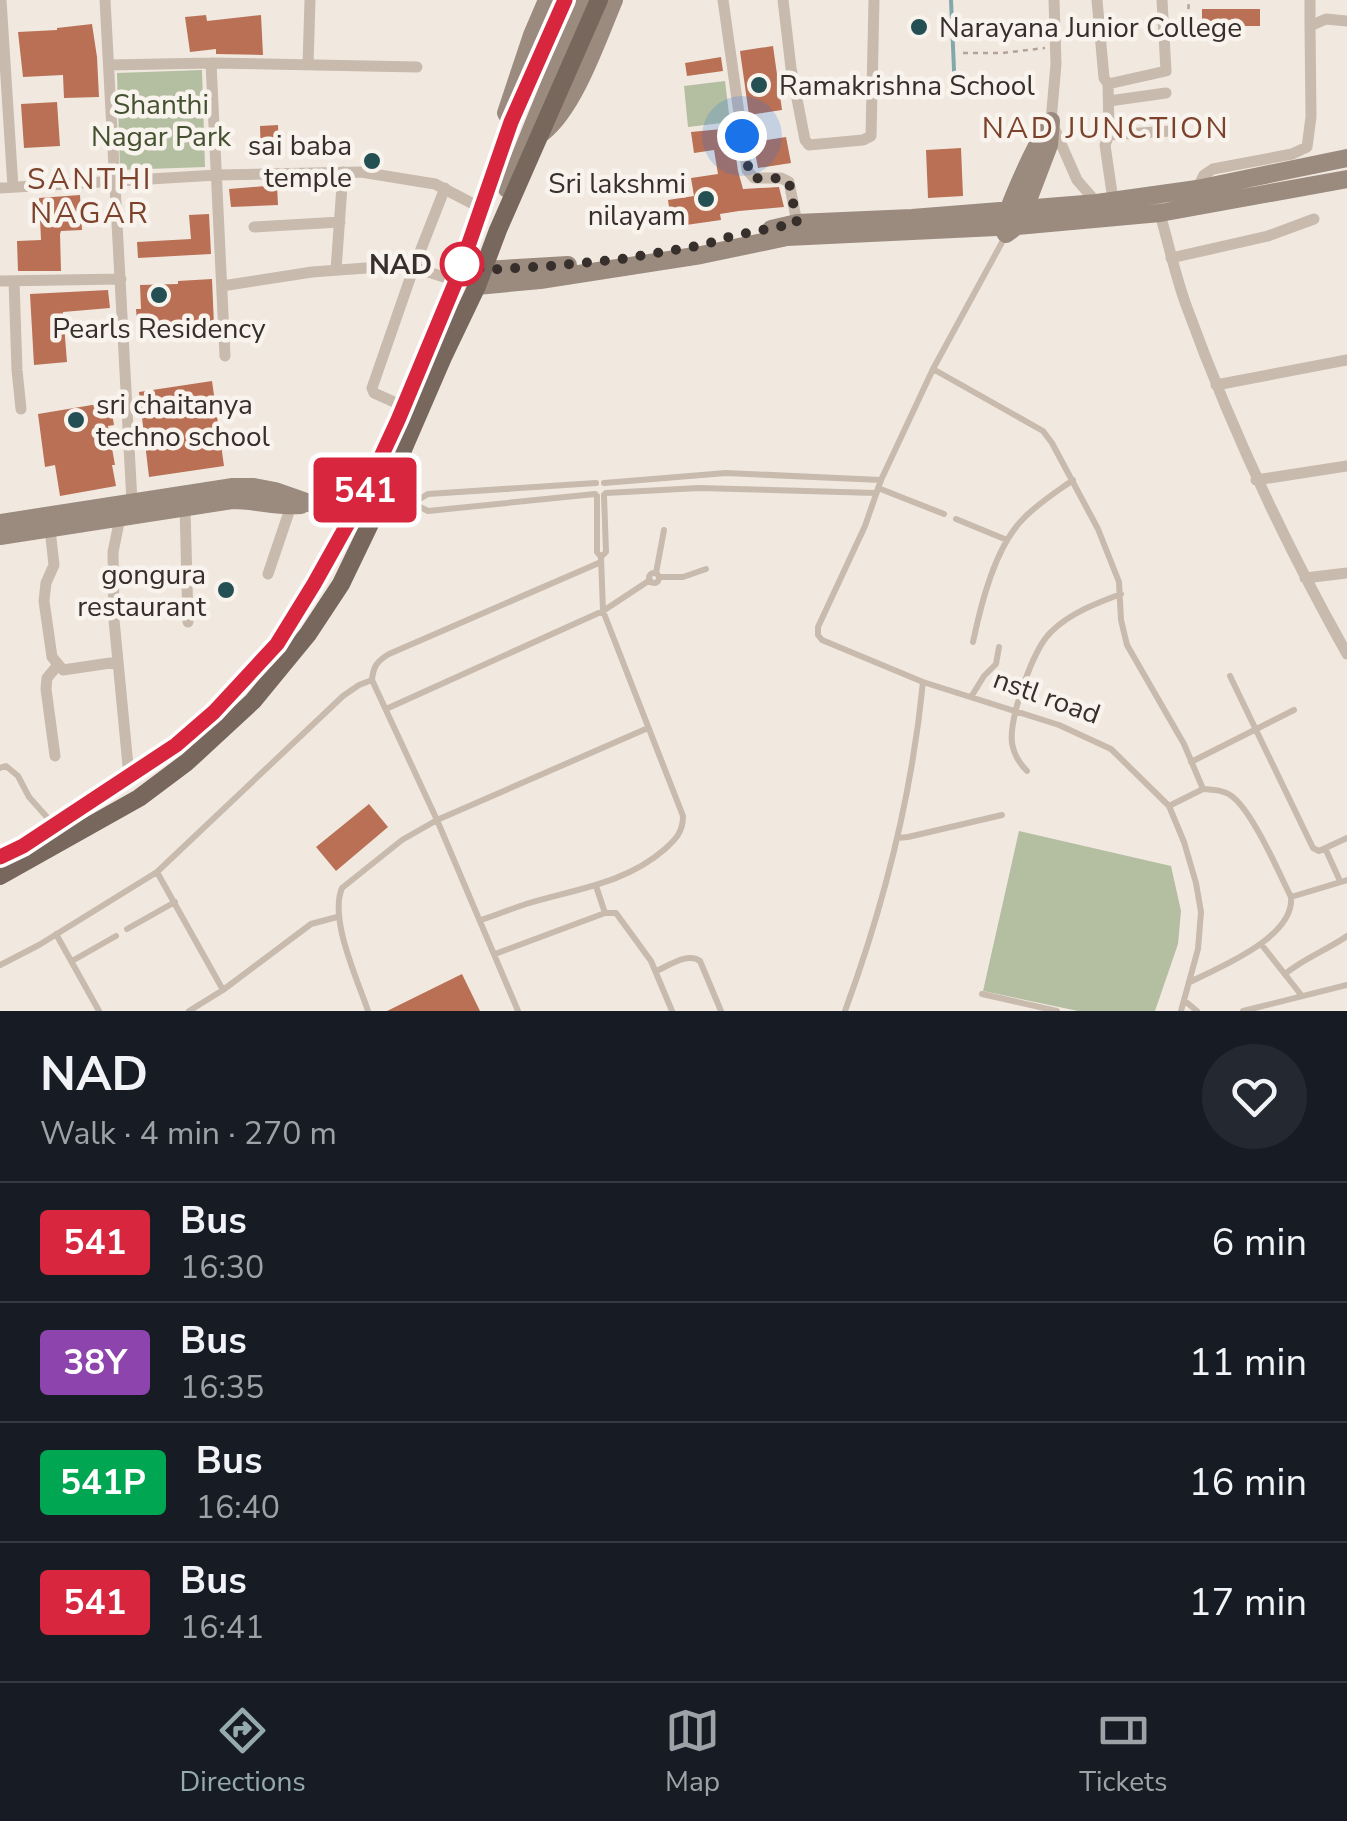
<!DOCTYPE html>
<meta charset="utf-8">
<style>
body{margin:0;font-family:"Nunito Sans",sans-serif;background:#242831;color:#f1f3f6;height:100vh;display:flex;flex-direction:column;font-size:38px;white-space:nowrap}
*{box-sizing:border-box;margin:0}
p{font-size:32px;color:#9ea1a6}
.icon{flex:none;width:55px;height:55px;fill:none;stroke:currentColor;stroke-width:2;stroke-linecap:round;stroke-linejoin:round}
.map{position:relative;height:1011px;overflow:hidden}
.side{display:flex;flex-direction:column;background:#171b24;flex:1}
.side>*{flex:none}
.badge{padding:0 20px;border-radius:8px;font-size:35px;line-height:65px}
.you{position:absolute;width:50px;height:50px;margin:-25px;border:8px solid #fff;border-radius:50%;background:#1a73e8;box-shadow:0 0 0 15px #1a73e833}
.map>.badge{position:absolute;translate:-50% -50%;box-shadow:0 0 0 5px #fff}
.round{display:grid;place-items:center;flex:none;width:105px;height:105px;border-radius:52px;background:#242831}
.overview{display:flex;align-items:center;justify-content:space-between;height:170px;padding:0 40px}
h1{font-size:48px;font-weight:700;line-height:75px}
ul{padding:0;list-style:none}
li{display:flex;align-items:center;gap:30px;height:120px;padding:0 40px;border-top:2px solid #363941}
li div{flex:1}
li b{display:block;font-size:38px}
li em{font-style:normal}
li .badge{min-width:110px;font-weight:700;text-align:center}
.tab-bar{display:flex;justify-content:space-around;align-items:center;height:140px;border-top:2px solid #363941;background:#171b24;font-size:28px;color:#9ea1a6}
.tab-bar a{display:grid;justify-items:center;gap:5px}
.tab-bar .active{color:#95aaad}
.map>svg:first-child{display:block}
.green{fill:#b4bea1}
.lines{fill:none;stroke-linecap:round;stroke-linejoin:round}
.stream{stroke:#82a8ab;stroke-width:4}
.building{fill:#b97055}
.path{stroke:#b3a497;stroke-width:2.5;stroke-dasharray:5 5;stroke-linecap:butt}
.lane{stroke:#c8baad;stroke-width:6}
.street{stroke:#c8baad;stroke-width:11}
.secondary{stroke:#9b8a7e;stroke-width:18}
.primary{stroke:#77675d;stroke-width:18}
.line-casing{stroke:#fff;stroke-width:22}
.line{stroke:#d7263d;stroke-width:15}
.walk{stroke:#372f2b;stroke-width:10;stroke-dasharray:0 18}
.poi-dot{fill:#245054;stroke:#f8f3ec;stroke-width:4}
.stop-dot{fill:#fff;stroke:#d7263d;stroke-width:5}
.labels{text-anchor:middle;stroke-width:9;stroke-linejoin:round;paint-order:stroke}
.poi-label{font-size:28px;fill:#372f2b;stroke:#f8f3ec;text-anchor:start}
.park-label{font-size:28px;fill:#455231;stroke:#f8f3ec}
.stop-label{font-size:28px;font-weight:bold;fill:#372f2b;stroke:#f8f3ec;text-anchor:end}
.street-label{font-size:28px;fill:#372f2b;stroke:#f8f3ec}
.neighbourhood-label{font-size:30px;letter-spacing:2.5px;fill:#7d422c;stroke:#f8f3ec}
</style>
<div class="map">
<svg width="1347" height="1011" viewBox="0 0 1347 1011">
<rect width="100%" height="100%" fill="#f1e9e0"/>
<path class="green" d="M202 70 205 167 120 170 117 73Z
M725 81 730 122 688 127 684 86Z
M1019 831 1171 866 1181 911 1178 944 1155 1011H1078L983 991Z"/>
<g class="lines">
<path class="stream" d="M951 0 955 93"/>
</g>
<path class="building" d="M1202 9H1260V26H1218V35L1202 36Z
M206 15 207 21 261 15 263 55 216 54V49L190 52 185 17Z
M92 24 97 57 99 97 64 98 63 75 23 77 18 32 57 30V28Z
M773 46 782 110 749 115 740 51Z
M721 57 723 71 687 76 685 63Z
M57 102 60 146 24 148 21 104Z
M278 125 279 157H261L260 126Z
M732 128 738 171 743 189 779 187 784 207 739 211 720 214 721 220 672 227 668 200 694 196 691 178 718 174 714 150 694 153 691 132Z
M786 137 791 163 758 168 753 142Z
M961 148 963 196 928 198 926 150Z
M277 185 278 205 231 207 229 189Z
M80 195 82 230 61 231 60 234 61 271H18L17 241 41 240 39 198Z
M209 214 211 254 138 258 137 242 191 239 189 215Z
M212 279 214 325 138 331 136 309H141L140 285 178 284V281Z
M108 290 110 308 63 312 67 362 34 365 30 294Z
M212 381 224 466 149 477 139 392Z
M110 402 114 425 108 426 115 465H112L116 486 60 496 55 465 45 467 38 414Z
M369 804 388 827 336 871 316 847Z
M462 974 480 1011H387Z"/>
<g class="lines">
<path class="path" d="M1187 29 1189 0
M963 53H1002L1045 48"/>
<path class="lane" d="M933 369 1043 431 1052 443 1098 529 1119 582 1121 620 1127 645 1184 744 1203 789 1169 806
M604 483 726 473 881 480
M878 488 944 514
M606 493 699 488 876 493
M381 503H413L428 494 596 483
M414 504 428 511 595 494
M956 519 1007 540
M601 557 606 552 604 495
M649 578a5 5 0 1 1 10 0a5 5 0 1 1-10 0Z
M656 573 664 530
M659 577H683L706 569
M973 642C981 604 995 547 1023 519 1037 504 1056 492 1073 480
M1230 676 1313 848 1319 851 1347 838
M923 682 822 640 818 635V627L865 526 881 480 933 369 1006 235
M971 697 984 676 996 664 999 647
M386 709 603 611 650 580
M1191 762 1294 710
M0 768 6 766 18 776 29 797 54 825
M1027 771C1019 763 1014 755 1012 743 1009 718 1033 649 1051 632 1070 613 1097 603 1121 594
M897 838 908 837 1002 815
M1325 848 1340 881
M157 872 223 990
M596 886 605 913
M1291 897 1347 880
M481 920C496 915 511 909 526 904 575 889 625 884 665 849 676 839 683 832 683 816L603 611 601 557 597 552V496
M127 929 175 902
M56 934 99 1011
M1261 944 1302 996
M495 954 605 913H616L651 961 672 1011
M72 961 116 936
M0 965 39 945 157 872 343 696 359 685 372 680
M656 971C669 966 687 952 700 961L721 1011
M1285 974C1304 958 1327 950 1347 936
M1190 982C1220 967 1295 937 1291 897 1279 873 1254 815 1234 798 1226 790 1214 790 1203 789
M982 994 1057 1011
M1185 1001 1197 1011
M189 1011 223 990 311 924 337 917
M368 1011C357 978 329 919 342 888L402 840 437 820 648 728
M518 1011 437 820 372 680C373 667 377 661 389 654L601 562
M845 1011C884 905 912 794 923 682L1059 725 1111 749 1169 806 1184 842 1196 883 1201 912 1198 949 1181 1011
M1243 1011 1347 985"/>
<path class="street" d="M1 0 13 187
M105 0 132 502 120 518 113 552 114 620 129 776
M723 0 747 170 754 178H781L789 182 797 223
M783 0 791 68 805 140 809 145 863 140 871 136 874 0
M1054 0 1056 64 1051 121 1077 180 1097 203
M1097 0 1104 78 1108 84 1109 135 1105 145 1113 200
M1310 0V26
M211 63 225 356
M109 65 211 63 417 67
M308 65 310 0
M1108 84 1166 71 1162 0
M1109 101 1166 93
M1109 135 1171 131
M0 188 217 175 361 172 435 184 481 208
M1197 189 1204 175 1213 169 1292 154 1307 147 1311 117 1310 26 1326 19 1347 21
M1154 194C1166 231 1173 269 1186 305 1230 426 1284 542 1347 654
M254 227 340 222
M1171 258 1268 236 1314 219
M336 270 343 172
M0 281 121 279
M14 281 17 370 21 409
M222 286 312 272 407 265 456 281
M1216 385 1347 360
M403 406 374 393 372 388 414 267 445 188
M1256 480 1347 466
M185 507 188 622
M50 529 54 565 46 583 44 601 52 657 63 670 117 662
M268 574 291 506
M1305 578 1347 573
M55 756 46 689 47 678 57 666"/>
<path class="secondary" d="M1051 121 1049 145 1025 208 1017 226 1006 234 1002 227C1015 191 1031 154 1051 121Z
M511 122 506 113 532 35 547 0
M542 133C574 109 598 38 614 0
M507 189 584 0
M771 229 797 223 912 218 1097 203 1197 189 1347 158
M484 270 568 265
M477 286 540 280 701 255 787 237 1017 226 1160 213 1347 179
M0 523 233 487H254L275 491 312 504 328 507 361 499
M0 536 232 500C256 500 278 507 301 505"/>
<path class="primary" d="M0 858 23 846 176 745 214 712 277 643 314 584 361 499 398 421 456 281 511 122 565 0
M0 876 139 798 187 762 253 701 308 634 341 584 380 503 444 355 477 286 498 230 599 0"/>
</g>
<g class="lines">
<g class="line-casing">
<path id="line" d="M0 857 23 846 176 745 214 712 277 644 314 584 361 500 398 420 456 281 511 122 565 0"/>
</g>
<use href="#line" class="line"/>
<path class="walk" d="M462 264 484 270 550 266 622 259 703 245 732 236 797 223 789 182C777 174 762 182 750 176L742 136"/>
</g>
<g class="poi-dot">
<circle cx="919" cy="27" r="10"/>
<circle cx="759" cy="85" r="10"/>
<circle cx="372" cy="161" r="10"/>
<circle cx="706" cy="199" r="10"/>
<circle cx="159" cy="295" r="10"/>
<circle cx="76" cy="420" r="10"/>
<circle cx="226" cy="590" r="10"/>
</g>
<circle class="stop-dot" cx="462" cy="264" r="20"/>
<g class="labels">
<g class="poi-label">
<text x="939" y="37">Narayana Junior College</text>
<text x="779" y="95">Ramakrishna School</text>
<text x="352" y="155" text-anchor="end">sai baba<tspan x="352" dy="32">temple</tspan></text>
<text x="686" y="193" text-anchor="end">Sri lakshmi<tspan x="686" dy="32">nilayam</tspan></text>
<text x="159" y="338" text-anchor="middle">Pearls Residency</text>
<text x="96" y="414">sri chaitanya<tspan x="96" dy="32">techno school</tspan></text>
<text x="206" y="584" text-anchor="end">gongura<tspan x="206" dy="32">restaurant</tspan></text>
</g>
<g class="park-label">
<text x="161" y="114">Shanthi<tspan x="161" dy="32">Nagar Park</tspan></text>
</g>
<g class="stop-label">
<text x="432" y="274">NAD</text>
</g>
<g class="street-label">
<text transform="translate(1047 696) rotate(20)" y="10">nstl road</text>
</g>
<g class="neighbourhood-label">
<text x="1106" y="138">NAD JUNCTION</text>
<text x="90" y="189">SANTHI<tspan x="90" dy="34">NAGAR</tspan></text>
</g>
</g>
</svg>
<div class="you" style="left:742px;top:136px"></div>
<b class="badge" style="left:365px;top:490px;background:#d7263d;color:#fff">541</b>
</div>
<section class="side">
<div class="overview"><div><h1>NAD</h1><p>Walk · 4 min · 270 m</p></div><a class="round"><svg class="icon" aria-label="heart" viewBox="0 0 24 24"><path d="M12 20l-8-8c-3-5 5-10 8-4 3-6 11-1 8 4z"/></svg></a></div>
<ul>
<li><span class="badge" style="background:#d7263d;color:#fff">541</span><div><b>Bus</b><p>16:30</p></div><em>6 min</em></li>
<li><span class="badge" style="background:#8e44ad;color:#fff">38Y</span><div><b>Bus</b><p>16:35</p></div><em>11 min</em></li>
<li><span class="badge" style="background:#00a651;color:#fff">541P</span><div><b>Bus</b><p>16:40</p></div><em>16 min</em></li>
<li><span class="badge" style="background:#d7263d;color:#fff">541</span><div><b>Bus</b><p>16:41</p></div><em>17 min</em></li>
</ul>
</section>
<nav class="tab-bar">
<a class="active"><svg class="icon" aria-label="directions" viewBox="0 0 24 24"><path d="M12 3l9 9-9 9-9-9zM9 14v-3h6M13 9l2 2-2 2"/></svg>Directions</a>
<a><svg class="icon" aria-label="map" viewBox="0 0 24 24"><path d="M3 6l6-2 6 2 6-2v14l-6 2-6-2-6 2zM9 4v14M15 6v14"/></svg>Map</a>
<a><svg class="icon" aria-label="tickets" viewBox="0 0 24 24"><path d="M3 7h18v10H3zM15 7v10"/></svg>Tickets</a>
</nav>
